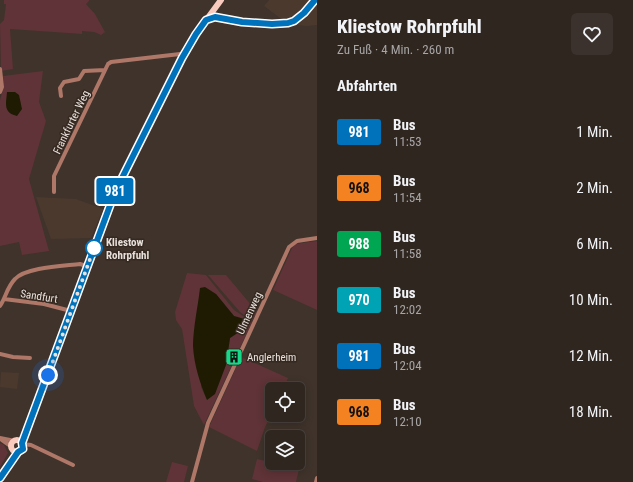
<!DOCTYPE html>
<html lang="de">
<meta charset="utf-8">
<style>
body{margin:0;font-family:"Roboto Condensed",sans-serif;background:#3b322d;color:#f1f3f6;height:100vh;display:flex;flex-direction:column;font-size:15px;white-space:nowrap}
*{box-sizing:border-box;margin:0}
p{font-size:13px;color:#a7a5a5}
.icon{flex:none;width:22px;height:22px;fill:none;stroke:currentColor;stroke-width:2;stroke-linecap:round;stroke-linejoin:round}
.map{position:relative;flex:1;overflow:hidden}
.panel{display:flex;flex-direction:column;background:#2f2620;width:316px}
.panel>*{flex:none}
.badge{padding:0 8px;border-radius:3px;font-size:14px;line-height:26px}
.controls{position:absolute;left:265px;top:382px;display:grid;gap:8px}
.controls a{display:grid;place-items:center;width:40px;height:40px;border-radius:6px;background:#2f2620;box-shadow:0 2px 10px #0003,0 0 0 1px #4a433e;font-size:20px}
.you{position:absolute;width:20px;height:20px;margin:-10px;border:3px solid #fff;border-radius:50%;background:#1a73e8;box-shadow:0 0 0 6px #1a73e833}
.map>.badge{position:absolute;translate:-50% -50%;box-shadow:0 0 0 2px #fff}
h2{padding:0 20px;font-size:15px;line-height:36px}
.round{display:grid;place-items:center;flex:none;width:42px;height:42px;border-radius:6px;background:#3b322d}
.overview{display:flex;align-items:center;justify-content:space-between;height:68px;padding:0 20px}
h1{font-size:19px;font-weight:800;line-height:30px}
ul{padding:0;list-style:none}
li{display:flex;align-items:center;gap:12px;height:56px;padding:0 20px}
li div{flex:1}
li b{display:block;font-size:15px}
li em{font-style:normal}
li .badge{min-width:44px;font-weight:700;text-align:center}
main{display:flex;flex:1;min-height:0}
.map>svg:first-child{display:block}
.built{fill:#4b392d}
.green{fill:#5f3337;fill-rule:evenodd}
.water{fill:#1f1a02}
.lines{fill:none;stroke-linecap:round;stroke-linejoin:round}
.minor{stroke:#ae7768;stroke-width:4}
.primary{stroke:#f9cbbe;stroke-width:6}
.line-casing{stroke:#fff;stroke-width:9}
.line{stroke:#0072bc;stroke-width:6}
.walk{stroke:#e8e0db;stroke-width:4;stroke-dasharray:0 7.2}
.stop-dot{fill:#fff;stroke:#0072bc;stroke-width:2}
.labels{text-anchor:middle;stroke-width:3;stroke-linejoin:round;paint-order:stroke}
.street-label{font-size:11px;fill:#e8e0db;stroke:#352921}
.stop-label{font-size:11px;font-weight:bold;fill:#e8e0db;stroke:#352921;text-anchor:start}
.poi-label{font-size:11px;fill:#e8e0db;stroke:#352921;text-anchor:start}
</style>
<main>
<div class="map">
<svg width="317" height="482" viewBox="0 0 317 482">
<rect width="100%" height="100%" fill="#3f332b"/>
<path class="built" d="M269 0H317V25L307 26 288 24 264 6Z
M36 197 76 199 103 209 91 238 51 239Z
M1 372 19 373 17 389 0 387Z"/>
<path class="green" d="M4 0H89V1L86 4 95 14 105 32 101 35 94 32 82 31V34L10 29 13 69 1 71 0 24 4 20 6 4H4Z
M43 71 39 102 46 121 29 179 49 251 22 255 19 242 0 246V100L4 85 3 76Z
M317 241V310L273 290 292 248 295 244Z
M187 273 206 275 234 310 252 322 204 425 194 406 182 329 176 320 175 312ZM216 294 234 316 246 319 242 330 230 338 226 365 207 400 201 387Z
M208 275H226L257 312 252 321 240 312Z
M241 357 288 378 283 389H272V413L265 427 257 451 209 427Z
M0 443 4 445 8 453 0 467Z
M257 459 299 469 296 482H263L252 479Z
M172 462 188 466 184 482H166Z"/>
<path class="water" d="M7 92H15L19 95 22 109 17 116C3 113 6 104 7 92Z
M205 287 216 294 234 316 247 320 242 330 230 338 226 365 215 394 207 400C200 383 194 365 193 346 193 328 198 306 200 288Z"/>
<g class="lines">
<path class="minor" d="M0 69 2 87 0 92
M61 96 60 88 64 82 79 79 84 71 105 70
M54 192V176L108 64 111 62 180 54 183 56
M4 299 44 304 71 311
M0 306C6 297 7 287 15 279 26 267 64 266 80 264L87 266
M0 354 13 357 30 358
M0 438 15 441
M2 440 12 447
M23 444 31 445 73 465
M192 482 208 423 289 247 297 241 317 238
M316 482 317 478"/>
<path class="primary" d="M11 446a6 6 0 1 1 12 0a6 6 0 1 1-12 0Z
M22 443 60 342 109 205 184 54 196 34 221 0
M0 478 17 452"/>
</g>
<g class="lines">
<g class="line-casing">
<path id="line" d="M0 478 18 452 23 449 22 443 115 192 182 58 196 34 206 20 215 17 242 22 272 24 288 23 294 21 304 13 315 0"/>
</g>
<use href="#line" class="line"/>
<path class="walk" d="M48 375 94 248"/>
</g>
<defs>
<g id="building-square" transform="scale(0.9)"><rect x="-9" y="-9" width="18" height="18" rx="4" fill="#18d989" stroke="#352921"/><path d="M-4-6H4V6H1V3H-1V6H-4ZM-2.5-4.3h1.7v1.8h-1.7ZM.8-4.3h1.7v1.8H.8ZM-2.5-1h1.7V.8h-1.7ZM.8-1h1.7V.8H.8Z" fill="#111"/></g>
</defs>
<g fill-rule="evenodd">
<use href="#building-square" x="234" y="357"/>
</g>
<circle class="stop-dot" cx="94" cy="248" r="8"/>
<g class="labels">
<g class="street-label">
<text transform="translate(71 122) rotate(-64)" y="4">Frankfurter Weg</text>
<text transform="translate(39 296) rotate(9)" y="4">Sandfurt</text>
<text transform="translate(249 313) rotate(-65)" y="4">Ulmenweg</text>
</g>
<g class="stop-label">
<text x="106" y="246">Kliestow<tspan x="106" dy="13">Rohrpfuhl</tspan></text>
</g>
<g class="poi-label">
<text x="247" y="361">Anglerheim</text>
</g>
</g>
</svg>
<div class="controls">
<a><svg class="icon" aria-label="locate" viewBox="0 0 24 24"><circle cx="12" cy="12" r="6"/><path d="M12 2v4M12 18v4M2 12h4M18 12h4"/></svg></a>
<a><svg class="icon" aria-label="layers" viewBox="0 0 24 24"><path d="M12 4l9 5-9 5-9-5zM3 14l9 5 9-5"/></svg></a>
</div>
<div class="you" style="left:48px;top:375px"></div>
<b class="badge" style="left:115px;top:191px;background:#0072bc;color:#fff">981</b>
</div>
<section class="panel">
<div class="overview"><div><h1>Kliestow Rohrpfuhl</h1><p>Zu Fuß · 4 Min. · 260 m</p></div><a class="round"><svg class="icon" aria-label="heart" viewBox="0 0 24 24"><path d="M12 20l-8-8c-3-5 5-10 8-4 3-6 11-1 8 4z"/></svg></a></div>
<h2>Abfahrten</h2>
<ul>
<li><span class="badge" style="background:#0072bc;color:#fff">981</span><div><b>Bus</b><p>11:53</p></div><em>1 Min.</em></li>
<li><span class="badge" style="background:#f58220;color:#111">968</span><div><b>Bus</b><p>11:54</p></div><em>2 Min.</em></li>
<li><span class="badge" style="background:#00a651;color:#fff">988</span><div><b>Bus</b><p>11:58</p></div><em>6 Min.</em></li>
<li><span class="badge" style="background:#00a3b4;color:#fff">970</span><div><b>Bus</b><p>12:02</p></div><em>10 Min.</em></li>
<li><span class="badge" style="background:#0072bc;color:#fff">981</span><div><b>Bus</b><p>12:04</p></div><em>12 Min.</em></li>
<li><span class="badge" style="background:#f58220;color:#111">968</span><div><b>Bus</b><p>12:10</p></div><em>18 Min.</em></li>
</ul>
</section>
</main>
